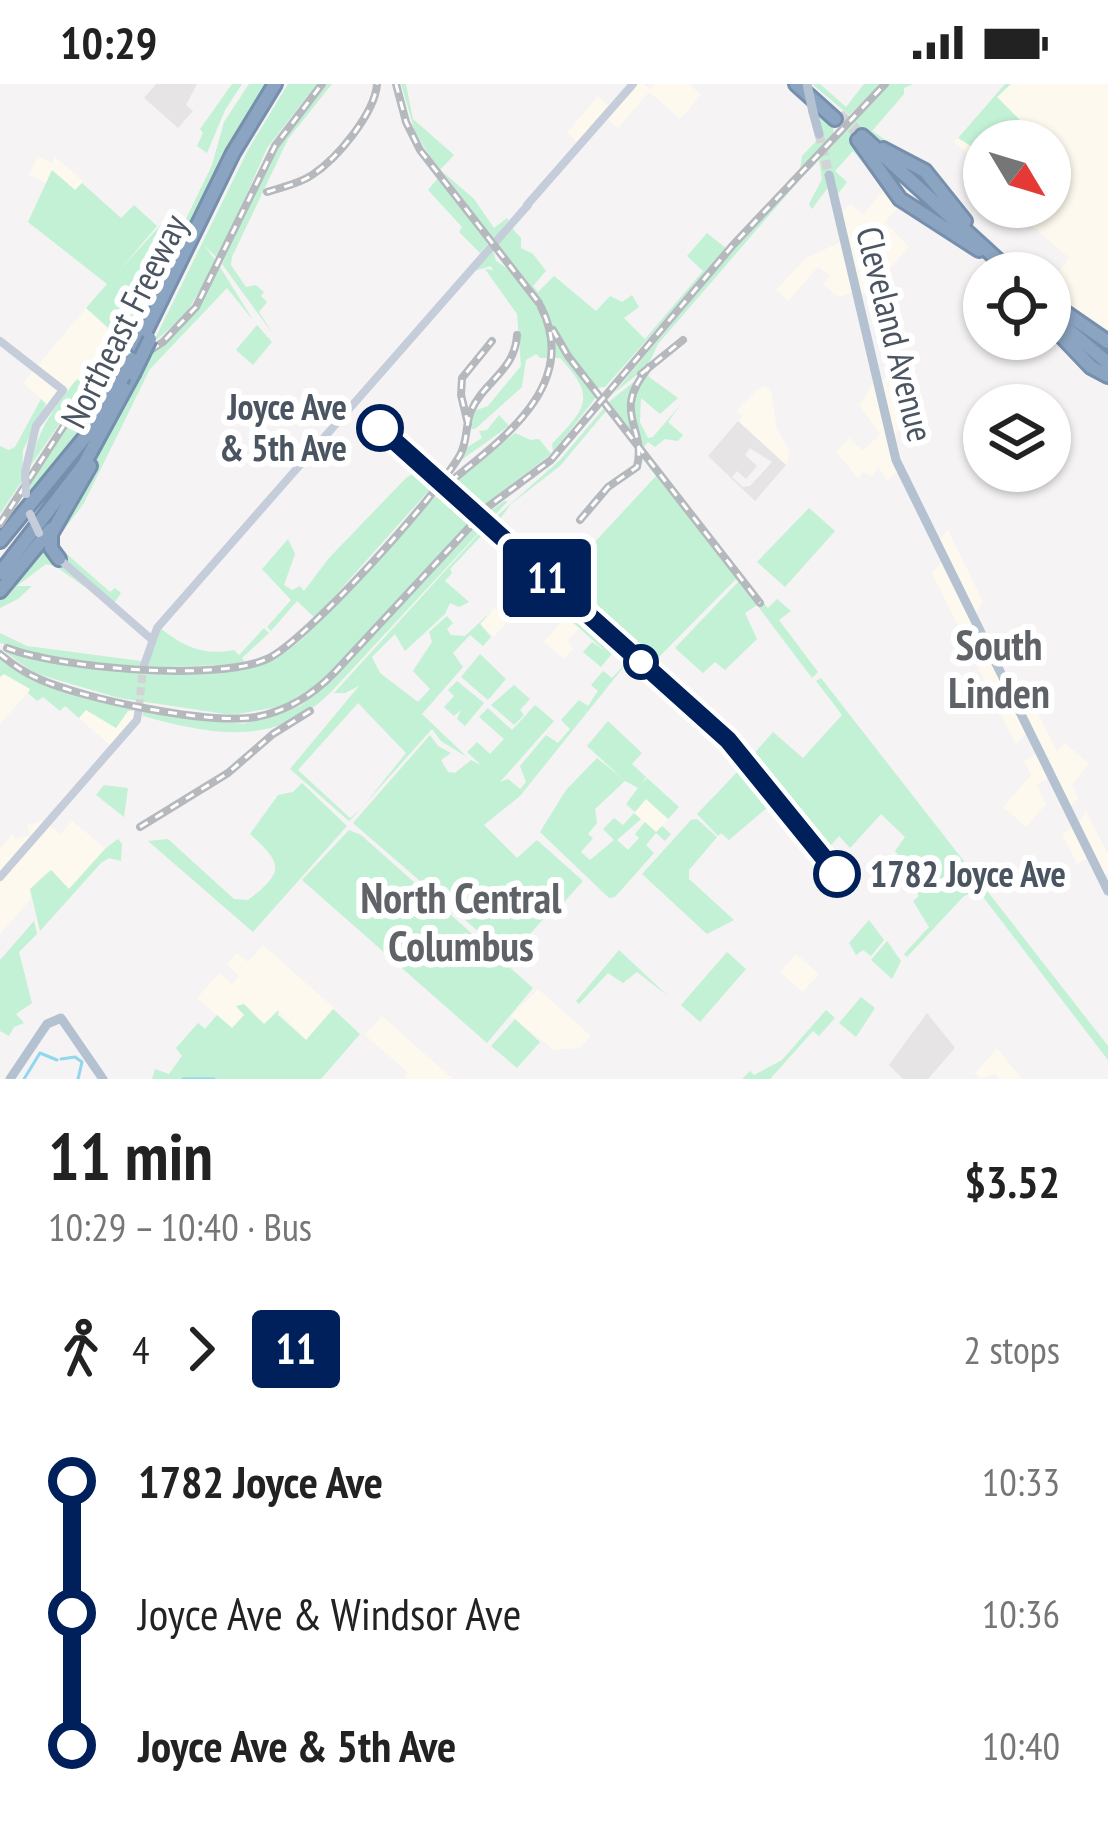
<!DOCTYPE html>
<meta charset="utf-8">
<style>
body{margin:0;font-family:"PT Sans Narrow",sans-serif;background:#f6f6f6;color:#222;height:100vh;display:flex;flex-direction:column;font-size:45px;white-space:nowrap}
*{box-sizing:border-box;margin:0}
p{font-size:39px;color:#767676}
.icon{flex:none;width:66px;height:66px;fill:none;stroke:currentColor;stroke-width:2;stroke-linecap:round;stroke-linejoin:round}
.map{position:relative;height:995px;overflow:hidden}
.panel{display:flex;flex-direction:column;background:#fff;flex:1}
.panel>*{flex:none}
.badge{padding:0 24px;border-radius:9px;font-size:42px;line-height:78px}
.needle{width:78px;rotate:128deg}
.tools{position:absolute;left:963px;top:36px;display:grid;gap:24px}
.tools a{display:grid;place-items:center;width:108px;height:108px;border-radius:50%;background:#fff;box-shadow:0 3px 9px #0004;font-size:60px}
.map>.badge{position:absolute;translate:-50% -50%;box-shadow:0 0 0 6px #fff}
.legs{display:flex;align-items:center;gap:18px;height:132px;padding:0 48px;font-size:39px}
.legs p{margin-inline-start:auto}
.headline{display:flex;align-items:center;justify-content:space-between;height:204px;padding:0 48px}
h1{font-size:66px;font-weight:800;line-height:90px}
ul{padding:0 48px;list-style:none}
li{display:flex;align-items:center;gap:42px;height:132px;font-size:45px}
li i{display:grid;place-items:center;width:18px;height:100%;margin:0 15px;background:currentColor}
li i::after{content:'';width:30px;height:30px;margin:-15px;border:9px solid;border-radius:50%;background:#fff}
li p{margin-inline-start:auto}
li:first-child i{background:linear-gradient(#0000 50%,currentColor 0)}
li:last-child i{background:linear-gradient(currentColor 50%,#0000 0)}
.status{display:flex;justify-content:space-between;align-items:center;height:84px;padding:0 60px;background:#fff;direction:ltr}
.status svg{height:33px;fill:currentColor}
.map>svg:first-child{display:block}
.commercial{fill:#fdf9ee}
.education{fill:#e6e4e5;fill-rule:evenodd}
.green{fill:#c2f1d5}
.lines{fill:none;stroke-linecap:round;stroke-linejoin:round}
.stream{stroke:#8fd8ee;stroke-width:3}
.secondary-tunnel{stroke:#d3d3d6;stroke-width:8;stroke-dasharray:8 4;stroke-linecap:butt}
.primary-tunnel{stroke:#d3d3d6;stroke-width:9;stroke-dasharray:9 4.5;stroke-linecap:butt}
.highway-tunnel{stroke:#d3d3d6;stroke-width:12;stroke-dasharray:12 6;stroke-linecap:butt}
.highway-casing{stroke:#768fad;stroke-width:18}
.secondary{stroke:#c4cdd9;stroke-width:8}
.primary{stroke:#b3c1d1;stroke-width:9}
.highway{stroke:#8ba4c1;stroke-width:12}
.rail-casing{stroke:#b5b8bd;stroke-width:8}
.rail{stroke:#fff;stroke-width:3;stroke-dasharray:9;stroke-linecap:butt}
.highway-bridge-casing{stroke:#768fad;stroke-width:18;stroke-linecap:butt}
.secondary-bridge{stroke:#c4cdd9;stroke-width:8}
.primary-bridge{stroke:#b3c1d1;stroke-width:9}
.highway-bridge{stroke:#8ba4c1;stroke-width:12}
.line-1-casing{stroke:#fff;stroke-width:27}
.line-1{stroke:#00205b;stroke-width:18}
.stop-1-dot{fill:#fff;stroke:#00205b;stroke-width:6}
.labels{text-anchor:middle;stroke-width:12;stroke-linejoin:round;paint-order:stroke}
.street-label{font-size:36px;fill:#4a5561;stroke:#fff}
.stop-label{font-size:36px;font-weight:bold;fill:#4a5561;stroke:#fff;text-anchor:end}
.quarter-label{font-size:42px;font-weight:bold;fill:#5f6368;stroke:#fff}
</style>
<div class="status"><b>10:29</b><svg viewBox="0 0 49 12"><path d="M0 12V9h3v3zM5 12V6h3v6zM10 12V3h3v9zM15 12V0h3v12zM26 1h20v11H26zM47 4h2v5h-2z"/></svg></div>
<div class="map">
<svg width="1108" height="995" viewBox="0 0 1108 995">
<rect width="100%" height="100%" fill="#f5f3f3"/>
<path class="commercial" d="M627 0H644L650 5 655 0H689L701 11 680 35 649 8 618 44 605 33 580 61 567 49 598 12 611 24 630 4Z
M1005 0H1108V251L1057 214 1050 200 1069 174 1011 123H1050V57H984V84L954 58Z
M38 72 52 79 55 73 83 97 75 107 51 87 46 99 29 91Z
M885 105 900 121 885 138 909 163 869 208 858 211 857 207 838 213 823 200 830 192 818 183 788 217 776 206 805 175 844 156 839 132 850 120 863 130Z
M86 224 124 261 108 286 87 303 78 296 53 325 23 299Z
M890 288 905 300 895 312 903 341 892 354 901 383 887 398 879 383 871 393 864 388 858 394 836 368 849 354 863 367 880 350 859 321 877 295 879 300Z
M765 302 771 306 777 345 790 367 786 381 738 337 742 332 736 327 758 305Z
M948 446 983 518 975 531 980 541 962 550 932 489 944 475 936 459Z
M518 498 531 510 494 553 480 540Z
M566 533 579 544 568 556 573 565 564 575 544 558Z
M985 558 1016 621 1027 608 1057 667 1065 659 1089 680 1072 701 1078 714 1069 723 1051 693 1037 701 1046 720 1026 743 1003 723 1031 691 1024 677 1038 669 1028 648 1016 661 972 572Z
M4 590 31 605 0 640V593Z
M85 626 116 644 128 626 143 632 111 662 79 634Z
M646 715 668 735 656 749 634 729Z
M1086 727 1108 770V789L1101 793 1091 772 1077 780 1062 750 1076 742Z
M42 737 60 750 72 737 105 764 69 805 52 786 43 791 30 805 31 815 0 850V765L13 750 15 755 30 751 27 741Z
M263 861 334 924 307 957 277 926 265 940 250 929 249 924 240 922 236 924 245 931 232 944 197 914 219 889 232 900 239 892 227 880 237 869 248 878Z
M796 870 819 890 803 908 780 888Z
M538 905 591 952 580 964 554 966 511 932Z
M382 932 453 995H404L408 989 365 951Z
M997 964 1022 995H999L995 990 980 995 975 989Z"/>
<path class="education" d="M156 0H197L186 21 193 27 178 44 144 14Z
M738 337 786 381 755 417 708 372ZM750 364 772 378 750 402 743 403 732 393 737 387 746 395 757 382 745 371Z
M927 929 955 964 928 995H903L889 981Z"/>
<path class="green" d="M232 0H242L225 26 207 69 197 62 203 49 200 45Z
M249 0H267L237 52 125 279 73 320 29 384C38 347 53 324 77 295L87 303 108 286 124 261 113 255 142 216 179 149 188 145 185 137 212 81 224 38Z
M288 0H317L267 64 218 175 204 161 217 178 185 231 153 259 248 66Z
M325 0H332L288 55 232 173 231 181 246 203 256 201 264 208 261 212 267 218 259 228 273 250 222 180 274 69Z
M401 0H406L413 35 454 71 439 87 415 48Z
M812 0H820L846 23 864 0H881L849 31Z
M887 0H913L904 4V10L872 47 924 82 890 67 864 49 894 115 853 67 835 87 847 98 837 111 829 102 812 125 809 120 822 95 819 76Z
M1005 0H1011L997 13 1041 57H984V70L958 54Z
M816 23 833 40 834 53 800 87 802 72 822 51Z
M52 86 75 106 82 99 121 134 134 121 157 142 119 187 167 134 174 138 139 210 112 247 86 224 107 200 28 138Z
M443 88 474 115 494 144 507 134 509 136 495 153 512 144 521 154V164L533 170 546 187 533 202 538 208 554 192 596 227 610 212 622 218 632 211 639 223 624 234 645 255 703 187 687 172 707 149 727 165 605 303 597 304 561 259 541 220Z
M802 93 658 260 647 283 614 309 728 172Z
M438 94 488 160 480 169 459 148 462 143 428 106Z
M493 166 496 177C529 196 544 236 563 266 573 282 585 297 597 312L553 368 552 360C585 325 598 314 560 274H540L536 270 526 276 522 303 475 345H470L474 327 488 322 521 282 517 230 485 185 493 186 491 182 474 187Z
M220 183 253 236 227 204 150 285 84 419 57 455 61 465 110 508 115 504 121 509 114 519 56 469 53 451 83 403 147 272 196 227Z
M257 241 272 258 253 281 236 266Z
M647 287 649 293 678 314 660 330 641 314 640 338 648 354 653 353 681 320 668 338 683 351 678 357 665 355 655 363 648 358 643 364 740 491C716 461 637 371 631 339 628 319 635 302 647 287Z
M120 290 102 324 31 411 28 399C53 357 77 316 120 290Z
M636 296 628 326 633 352 610 328 737 494 650 582 556 500 656 392 606 327 560 382 511 420 497 439 520 467 489 439 560 376 610 317Z
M41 315 46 320 23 366 22 397 0 430V362L9 366 15 363Z
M499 331 509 342 457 379 466 364 482 354 479 347 487 346Z
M515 349 531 356 539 355 551 370 491 416 326 595 283 622 232 631 119 614 34 589 1 565C68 584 230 606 288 566 308 553 323 532 340 514 371 480 402 447 434 414L445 405 453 411 455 408 449 403Z
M422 384 436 396 432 403 315 534 297 517 271 547 267 543 291 516 262 485 288 455 295 470 284 501 292 506 300 502 304 507 329 474 406 394Z
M504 417H508L332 607C276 664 212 651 143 632L142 625 243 640 300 622 335 593 483 432Z
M809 424 835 447 785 503 757 478Z
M486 442 527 479 484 449 450 485 452 489 445 497 469 518 459 523 450 519 445 530 405 567 395 550 372 573 380 589 418 618 430 605 413 587 432 558 429 548 447 532 453 539 447 545 451 551 465 552 491 528 480 540 491 553 483 562 470 551 453 569 463 583 422 630 467 673 441 657 432 645 365 720 406 669 358 619 298 686 350 734 360 726 349 737 290 685 359 602 345 609H334Z
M43 464 92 508 55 482 46 480 17 502H32L18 515 0 524V510Z
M743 493 768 524 777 515 791 527 779 536 818 588 812 594 757 521 745 529 757 555 725 586 715 578 703 589 675 564 739 497 756 520 760 518Z
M578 525 619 561 601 583 583 568 592 558 605 567 568 534Z
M160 544C184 563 204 572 234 566L239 571 264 544 269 549 242 574 246 580 145 584Z
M0 549 27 562 141 577 140 583 66 578 0 559Z
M480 570 506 595 488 616 461 593Z
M0 575 33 597 135 623V626L128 627 116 644 86 626 79 634 65 622 60 627 43 613 37 617 28 609 30 605 4 590 0 593Z
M630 575 520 712 484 741 517 774 537 756 583 797 564 818 560 816 509 874 353 739 430 651 438 662 451 669 441 676 448 688 455 689 471 676 481 681 467 668 477 658 490 670 504 655 479 633 488 624 512 646 535 621 554 637 500 698 508 695 520 705 526 698 520 682 546 651 558 659 570 645 561 636 579 616 588 622 598 607 591 601 603 587 612 594Z
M821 594 1108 962V976L977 805 963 813 907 873 904 870 929 843 913 817 919 812 901 788 907 782 895 767 905 753 881 730 850 764 839 752 824 769 749 675 773 648 803 674 842 631 816 597Z
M457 597 484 619 465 642 457 635 461 626 454 632 444 623 454 612 448 606Z
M514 601 530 615 520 626 524 631 514 641 491 621Z
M608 637 642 669 632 680 646 693 641 700 647 694 679 723 668 735 646 715 635 728 626 720 638 704 625 697 595 725 597 739 588 750 593 754 581 768 590 776 614 756 603 745 614 734 623 741 634 729 641 735 617 756 628 766 639 754 635 750 645 738 656 748 662 742 671 750 665 757 656 749 646 761 654 769 615 813 609 814 540 748 566 706 597 674 622 694 587 662Z
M745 680 775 717 729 756 721 749 718 752 697 730Z
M302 699 347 742 253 848 148 757 168 755 234 815 248 816C286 787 282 779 250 750L278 711 293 708Z
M104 701 128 704 124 733 96 711Z
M697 735 717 753 689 786V795L734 836 707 850 642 790 691 736Z
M349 746 361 751 533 904 487 959 302 796Z
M118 755 122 760 121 777 109 774 101 779 40 847 30 805 51 786 69 805 106 764Z
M869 836 884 856 871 872 863 866 856 871 849 859Z
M34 837 37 850 19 868 32 919 16 930 24 939 14 943 9 952 0 947V876Z
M887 857 901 877 892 895 871 876Z
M619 866 668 912 637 888 623 899 608 889 579 920 576 917Z
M727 868 746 885 700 938 681 921Z
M861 913 875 924 856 953 839 939Z
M244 920 264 940 279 926 278 931 306 956 333 925 360 950 321 995H152L155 985 169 990 182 972 176 964 198 939 205 945 217 931 232 944 244 931 236 922Z
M826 926 835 934 819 952 813 947 770 995H742L750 987 754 991 782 976Z
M515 935 540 958 517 984 491 962Z"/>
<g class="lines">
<path class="stream" d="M61 975 75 973 82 978 78 995
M24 995 40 969 57 976
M183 995H214"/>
<path class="secondary-tunnel" d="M139 623 143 584"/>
<path class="primary-tunnel" d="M819 50 829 91"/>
<path class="highway-tunnel" d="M839 31 862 52"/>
<g class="highway-casing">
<path id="highway" d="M796 0 835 35
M862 52 1012 189
M858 56 900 115 979 166
M883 65 925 87 965 137
M1050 218 1108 258
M1050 230 1108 279
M1050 240 1091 283 1108 292
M138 263 233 69 275 0
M0 457 86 352 121 297
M59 475 51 464V450L90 382
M0 489 83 382 133 290
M0 507 51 445"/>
</g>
<path class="secondary" d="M527 121 633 0
M0 257 63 306 36 342 25 388
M57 473 150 554
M143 584 157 544 528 121
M0 793 137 636 139 623"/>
<path class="primary" d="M813 28 819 50
M829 91 896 376 1108 807
M10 995 47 940 61 934 103 995"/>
<use href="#highway" class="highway"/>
<g class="rail-casing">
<path id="rail" d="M396 0 406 38 420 66 539 219
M267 108C282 103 299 100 312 91 337 75 375 29 377 0
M553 246 568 272 760 519
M641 290 683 256
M468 340 461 311 462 294 492 257
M451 397C504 354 580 300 541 223
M580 436 608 403 637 383C647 342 610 330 649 283
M0 440 76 323 105 296 163 258 196 223 275 62 322 0
M7 564C59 584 217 598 267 575 306 558 438 410 460 371 468 357 465 341 471 327 484 297 515 287 517 251
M0 570C12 580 25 589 39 595 84 615 208 641 256 633 287 627 313 611 335 588L489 422 551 376 733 161 885 0
M140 743 228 689 273 650 310 627"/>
</g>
<use href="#rail" class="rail"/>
<g class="highway-bridge-casing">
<path id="highway-bridge" d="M133 290 150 255
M121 297 132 275"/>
</g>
<path class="secondary-bridge" d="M25 388 26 410
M30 430 39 449"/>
<path class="primary-bridge" d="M807 0 813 28"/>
<use href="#highway-bridge" class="highway-bridge"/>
</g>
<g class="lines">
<g class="line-1-casing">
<path id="line-1" d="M380 344 728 656 837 790"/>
</g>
<use href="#line-1" class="line-1"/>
</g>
<g class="stop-1-dot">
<circle cx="380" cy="344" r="21"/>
<circle cx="641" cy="578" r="15"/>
<circle cx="837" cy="790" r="21"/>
</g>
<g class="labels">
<g class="street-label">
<text transform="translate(124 237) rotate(-63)" y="13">Northeast Freeway</text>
<text transform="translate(895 250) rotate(76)" y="13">Cleveland Avenue</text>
</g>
<g class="stop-label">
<text x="347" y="336">Joyce Ave<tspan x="347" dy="41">&amp; 5th Ave</tspan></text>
<text x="870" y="803" text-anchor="start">1782 Joyce Ave</text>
</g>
<g class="quarter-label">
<text x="999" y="576">South<tspan x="999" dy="48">Linden</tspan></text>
<text x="461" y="829">North Central<tspan x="461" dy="48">Columbus</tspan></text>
</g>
</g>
</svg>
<div class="tools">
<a><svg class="needle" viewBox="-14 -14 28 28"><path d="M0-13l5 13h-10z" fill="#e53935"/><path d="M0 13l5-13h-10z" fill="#767676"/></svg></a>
<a><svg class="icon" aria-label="locate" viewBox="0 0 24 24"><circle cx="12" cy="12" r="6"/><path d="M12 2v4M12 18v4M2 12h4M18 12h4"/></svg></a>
<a><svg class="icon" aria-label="layers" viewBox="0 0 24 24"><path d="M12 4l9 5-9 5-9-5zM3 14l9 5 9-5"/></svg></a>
</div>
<b class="badge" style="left:547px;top:494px;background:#00205b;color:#fff">11</b>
</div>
<section class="panel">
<div class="headline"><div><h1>11 min</h1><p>10:29 – 10:40 · Bus</p></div><b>$3.52</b></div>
<div class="legs"><svg class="icon" aria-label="walk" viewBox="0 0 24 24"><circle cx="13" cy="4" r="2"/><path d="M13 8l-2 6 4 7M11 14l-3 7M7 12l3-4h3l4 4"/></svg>4<svg class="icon" aria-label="forward" viewBox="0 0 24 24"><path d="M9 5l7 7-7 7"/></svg><b class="badge" style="background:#00205b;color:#fff">11</b><p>2 stops</p></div>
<ul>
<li><i style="color:#00205b"></i><b>1782 Joyce Ave</b><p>10:33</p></li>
<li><i style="color:#00205b"></i><span>Joyce Ave &amp; Windsor Ave</span><p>10:36</p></li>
<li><i style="color:#00205b"></i><b>Joyce Ave &amp; 5th Ave</b><p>10:40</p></li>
</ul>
</section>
